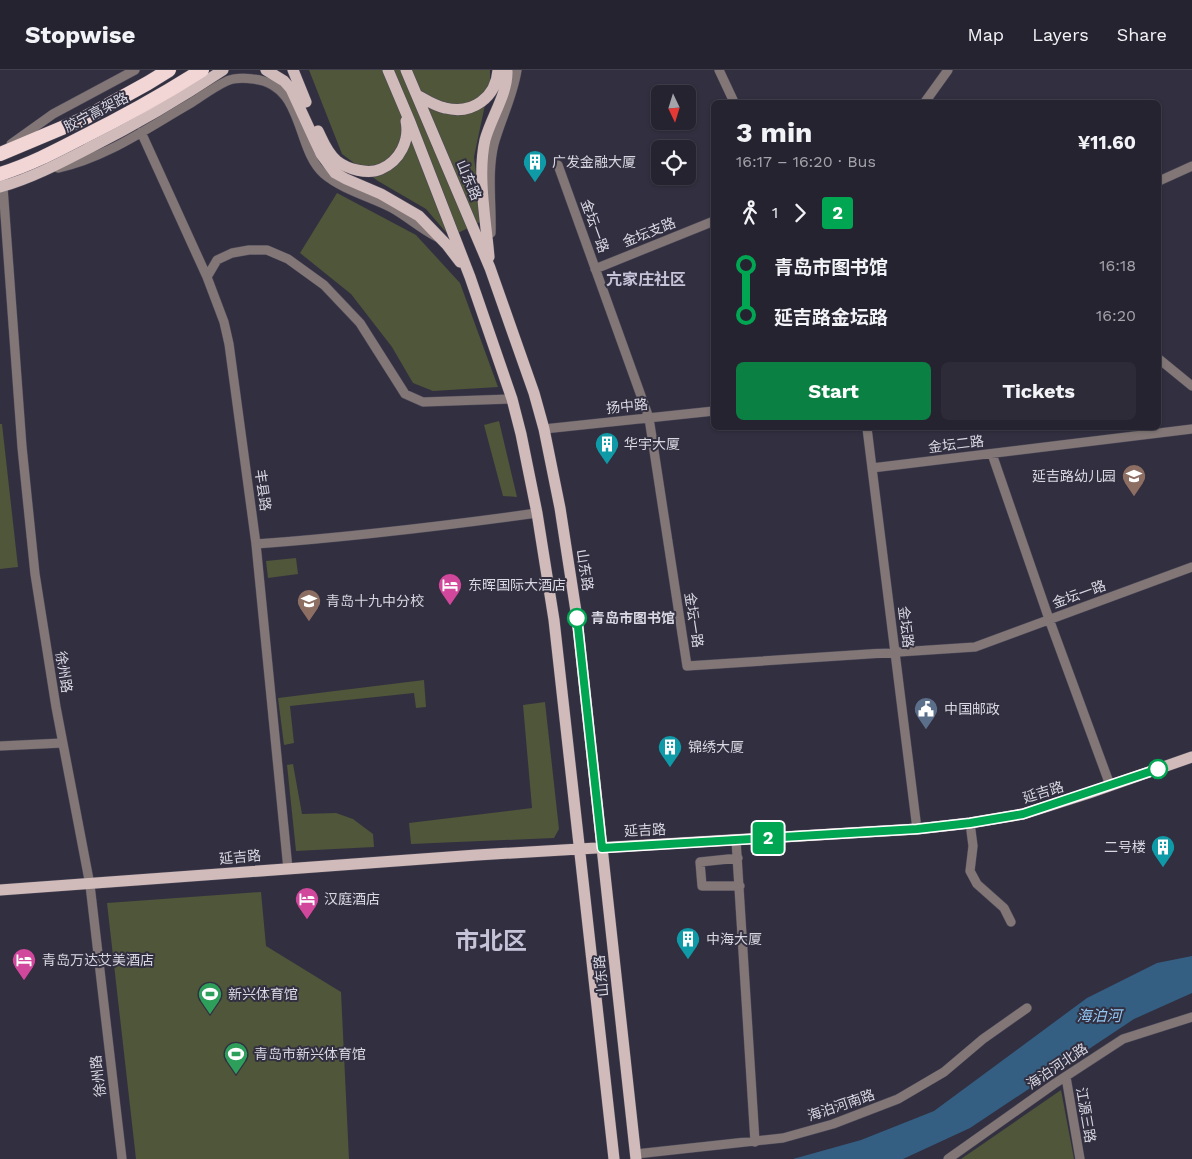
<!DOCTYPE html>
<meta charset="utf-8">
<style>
body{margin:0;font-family:"Work Sans","Noto Sans SC",sans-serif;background:#2e2b38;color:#f1f3f6;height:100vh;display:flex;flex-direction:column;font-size:19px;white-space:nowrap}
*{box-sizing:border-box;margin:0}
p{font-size:16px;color:#a4a4ab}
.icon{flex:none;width:28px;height:28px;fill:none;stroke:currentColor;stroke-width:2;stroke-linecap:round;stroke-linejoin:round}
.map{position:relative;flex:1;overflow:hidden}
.details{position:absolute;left:711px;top:30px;width:450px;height:330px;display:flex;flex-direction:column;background:#262330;border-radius:8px;box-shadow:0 1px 4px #0004,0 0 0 1px #42404c}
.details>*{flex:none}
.badge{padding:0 10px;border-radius:4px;font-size:18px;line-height:32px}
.needle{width:32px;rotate:176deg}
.controls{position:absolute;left:651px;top:15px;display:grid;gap:10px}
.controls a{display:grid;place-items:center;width:45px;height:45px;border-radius:8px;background:#262330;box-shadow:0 1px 4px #0004,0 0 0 1px #42404c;font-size:25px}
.map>.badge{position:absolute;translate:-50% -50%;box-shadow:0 0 0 2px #fff}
.legs{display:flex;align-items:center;gap:8px;height:55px;padding:0 25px;font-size:16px}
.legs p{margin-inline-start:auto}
.headline{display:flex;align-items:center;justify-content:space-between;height:85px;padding:0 25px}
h1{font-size:28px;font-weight:700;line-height:38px}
.cta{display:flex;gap:10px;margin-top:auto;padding:10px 25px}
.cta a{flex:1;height:58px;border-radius:8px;background:#0b8043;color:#fff;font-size:20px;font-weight:700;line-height:58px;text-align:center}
.cta a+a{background:#2e2b38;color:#f1f3f6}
ul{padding:0 25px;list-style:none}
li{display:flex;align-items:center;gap:18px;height:50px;font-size:19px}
li i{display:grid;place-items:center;width:8px;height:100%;margin:0 6px;background:currentColor}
li i::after{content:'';width:12px;height:12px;margin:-6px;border:4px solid;border-radius:50%;background:#262330}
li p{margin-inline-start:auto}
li:first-child i{background:linear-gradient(#0000 50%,currentColor 0)}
li:last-child i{background:linear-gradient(currentColor 50%,#0000 0)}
header{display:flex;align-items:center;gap:30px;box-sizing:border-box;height:70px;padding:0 25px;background:#262330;border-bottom:1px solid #42404c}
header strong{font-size:24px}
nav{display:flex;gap:28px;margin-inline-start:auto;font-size:18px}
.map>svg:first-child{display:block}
.green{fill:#4f563a}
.water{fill:#345f82}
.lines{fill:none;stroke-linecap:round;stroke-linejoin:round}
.minor-casing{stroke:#4d4a5a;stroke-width:10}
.major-casing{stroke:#4d4a5a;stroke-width:12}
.highway-casing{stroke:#4d4a5a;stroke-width:15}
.minor{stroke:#827776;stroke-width:9}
.major{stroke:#d1bbba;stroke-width:11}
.highway{stroke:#f1d6d5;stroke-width:14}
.line-1-casing{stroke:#fff;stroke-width:11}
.line-1{stroke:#00a651;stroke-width:8}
.stop-1-dot{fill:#fff;stroke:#00a651;stroke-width:2.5}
.labels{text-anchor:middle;stroke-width:4;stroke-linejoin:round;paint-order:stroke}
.street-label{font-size:14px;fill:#d8d7e2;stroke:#322f40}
.poi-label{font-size:14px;fill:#d8d7e2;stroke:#322f40;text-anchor:start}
.stop-label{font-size:14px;font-weight:bold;fill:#d8d7e2;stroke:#322f40;text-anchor:start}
.water-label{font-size:15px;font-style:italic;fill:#93c8f4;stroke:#322f40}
.quarter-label{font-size:16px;font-weight:bold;fill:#c6c3d9;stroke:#322f40}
.town-label{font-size:24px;font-weight:bold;fill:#c6c3d9;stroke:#322f40}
</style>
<header>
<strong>Stopwise</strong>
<nav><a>Map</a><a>Layers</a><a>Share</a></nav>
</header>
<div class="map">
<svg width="1192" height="1089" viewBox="0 0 1192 1089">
<rect width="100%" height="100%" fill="#322f40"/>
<path class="green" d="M309 0H490V11L474 87 482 151 450 167 426 139 378 111 342 84Z
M337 123 416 165 460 213 498 317 433 321 413 313 392 277 351 224 300 183Z
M499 351 517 427 503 426 484 355Z
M0 354H2L18 497 0 499Z
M296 488 298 504 268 508 266 491Z
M424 610 426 637 416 638 414 623 290 636 294 673 284 675 278 628Z
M545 632 559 759 554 768 411 774 409 753 532 738 523 635Z
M293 694 302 744 336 743 353 749 373 764 374 777 296 781 287 695Z
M261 822 266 876 341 922 349 1089H136L107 833Z
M1061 1020 1074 1089H961Z"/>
<path class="water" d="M1192 886V923L1134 949 970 1058 903 1089H793L861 1070 934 1041 1087 928 1157 893Z"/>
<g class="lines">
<g class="minor-casing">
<path id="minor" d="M719 0 734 32
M925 32 948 0
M141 62 207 207 224 252 229 274 256 474 288 799
M11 74 53 44 135 0
M558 95 649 348 687 596 975 577 1192 497
M58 98C106 88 149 57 191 33 202 26 214 17 227 11 234 8 245 8 253 9 305 14 295 79 324 104 343 120 371 127 392 138 408 147 421 159 437 167
M1159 111 1192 96
M3 117 22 377 35 504 56 637 90 815 122 1089
M491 163C492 134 487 103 494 74 501 49 513 26 517 0
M595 199 714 151
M207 207 217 190 232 183 249 180H267L288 189 324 215 360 253 405 324 423 332 512 329
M1159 289 1192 316
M867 358 917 759
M544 359 714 341
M992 384 1049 549 1110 715
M872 398 1192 359
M256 474C350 467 443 456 537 443
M0 676 62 673
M970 753 973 776 970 801 977 814 1004 838 1011 852
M736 770 755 1072
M738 788 700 792 702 816H740
M1066 1007 1080 1089
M636 1084 783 1068 833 1054 898 1029 944 1002 983 969 1027 938
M948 1089 1054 1014 1123 969 1192 947"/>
</g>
<g class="major-casing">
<path id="major" d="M266 0 284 11 291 19 321 84 335 103 346 109 381 124 419 146 447 175 460 192
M293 0 306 32
M388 0 410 52 470 207 512 329 521 364 537 443 554 550 614 1089
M406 0 490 198 534 323 544 359 560 438 577 548 636 1089
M417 25C426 30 435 36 445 38 473 45 496 27 498 0
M318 61C323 71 327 83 337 91 347 99 368 105 381 99 400 91 410 70 406 51
M0 117C32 108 62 92 91 77 137 54 181 28 223 0
M489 187C486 151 477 105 485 70 491 47 508 24 507 0
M0 820 477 785 917 759 970 753 1023 744 1089 723 1192 687"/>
</g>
<g class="highway-casing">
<path id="highway" d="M0 84 81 50 148 13 169 0
M0 104C29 95 54 82 81 68 123 47 163 25 202 0"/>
</g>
<use href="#minor" class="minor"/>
<use href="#major" class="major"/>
<use href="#highway" class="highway"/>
</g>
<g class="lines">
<g class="line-1-casing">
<path id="line-1" d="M577 548 602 778 917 759 970 753 1023 744 1158 699"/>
</g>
<use href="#line-1" class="line-1"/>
</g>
<defs>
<g id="building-pin" transform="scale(1.25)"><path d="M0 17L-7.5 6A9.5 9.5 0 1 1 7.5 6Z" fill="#0f9aa8" stroke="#322f40"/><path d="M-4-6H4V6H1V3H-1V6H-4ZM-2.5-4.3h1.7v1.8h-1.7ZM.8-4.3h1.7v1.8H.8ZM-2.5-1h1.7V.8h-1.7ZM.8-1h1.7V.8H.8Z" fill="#fff"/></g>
<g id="school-pin" transform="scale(1.25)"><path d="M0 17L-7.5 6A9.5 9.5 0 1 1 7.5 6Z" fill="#8d6e63" stroke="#322f40"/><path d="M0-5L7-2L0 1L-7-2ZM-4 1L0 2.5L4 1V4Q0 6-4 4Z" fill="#fff"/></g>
<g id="hotel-pin" transform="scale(1.25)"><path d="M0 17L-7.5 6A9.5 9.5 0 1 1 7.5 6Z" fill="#d1479c" stroke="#322f40"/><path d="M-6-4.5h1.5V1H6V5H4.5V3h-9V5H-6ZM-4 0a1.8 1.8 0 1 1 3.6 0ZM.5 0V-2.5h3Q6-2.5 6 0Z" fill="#fff"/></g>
<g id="civic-pin" transform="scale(1.25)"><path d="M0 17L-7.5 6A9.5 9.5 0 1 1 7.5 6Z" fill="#5c6f8a" stroke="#322f40"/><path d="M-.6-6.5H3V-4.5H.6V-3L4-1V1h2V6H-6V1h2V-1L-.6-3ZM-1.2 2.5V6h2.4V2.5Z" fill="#fff"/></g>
<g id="stadium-pin" transform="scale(1.25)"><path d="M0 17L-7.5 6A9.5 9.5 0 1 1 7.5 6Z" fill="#2e9e5b" stroke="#322f40"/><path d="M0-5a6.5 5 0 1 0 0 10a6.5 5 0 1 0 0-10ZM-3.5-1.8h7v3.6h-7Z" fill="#fff"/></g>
</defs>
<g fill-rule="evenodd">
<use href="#building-pin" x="535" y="92"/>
<use href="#building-pin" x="607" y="374"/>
<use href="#school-pin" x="1134" y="406"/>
<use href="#hotel-pin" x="450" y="515"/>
<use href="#school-pin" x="309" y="531"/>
<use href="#civic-pin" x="926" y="639"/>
<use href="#building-pin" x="670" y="677"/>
<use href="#building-pin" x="1163" y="777"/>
<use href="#hotel-pin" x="307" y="829"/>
<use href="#building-pin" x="688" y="869"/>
<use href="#hotel-pin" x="24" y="890"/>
<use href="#stadium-pin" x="210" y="924"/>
<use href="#stadium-pin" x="236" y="984"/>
</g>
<g class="stop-1-dot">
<circle cx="577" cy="548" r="9"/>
<circle cx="1158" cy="699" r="9"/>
</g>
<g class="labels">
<g class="street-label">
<text transform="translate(96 42) rotate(-27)" y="5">胶宁高架路</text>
<text transform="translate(469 110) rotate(67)" y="5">山东路</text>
<text transform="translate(595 156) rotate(70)" y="5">金坛一路</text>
<text transform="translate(649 162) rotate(-22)" y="5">金坛支路</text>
<text transform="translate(627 336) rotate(-6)" y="5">扬中路</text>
<text transform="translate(956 374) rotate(-7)" y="5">金坛二路</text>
<text transform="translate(263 420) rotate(82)" y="5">丰县路</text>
<text transform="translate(585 500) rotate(81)" y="5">山东路</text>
<text transform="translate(1079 524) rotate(-20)" y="5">金坛一路</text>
<text transform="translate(694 550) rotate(81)" y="5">金坛一路</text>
<text transform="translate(906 557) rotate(83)" y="5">金坛路</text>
<text transform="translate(64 602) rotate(81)" y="5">徐州路</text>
<text transform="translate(1043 722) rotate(-17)" y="5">延吉路</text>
<text transform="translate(645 760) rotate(-3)" y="5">延吉路</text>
<text transform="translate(240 787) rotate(-5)" y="5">延吉路</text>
<text transform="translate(601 906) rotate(-96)" y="5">山东路</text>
<text transform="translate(1057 996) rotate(-34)" y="5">海泊河北路</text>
<text transform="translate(98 1006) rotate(-97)" y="5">徐州路</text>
<text transform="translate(841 1035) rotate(-19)" y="5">海泊河南路</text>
<text transform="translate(1086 1045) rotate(80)" y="5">江源三路</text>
</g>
<g class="poi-label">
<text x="552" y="97">广发金融大厦</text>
<text x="624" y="379">华宇大厦</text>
<text x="1116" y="411" text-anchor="end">延吉路幼儿园</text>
<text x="468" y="520">东晖国际大酒店</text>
<text x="326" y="536">青岛十九中分校</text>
<text x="944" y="644">中国邮政</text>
<text x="688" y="682">锦绣大厦</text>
<text x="1146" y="782" text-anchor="end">二号楼</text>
<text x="324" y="834">汉庭酒店</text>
<text x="706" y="874">中海大厦</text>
<text x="42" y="895">青岛万达艾美酒店</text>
<text x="228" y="929">新兴体育馆</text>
<text x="254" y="989">青岛市新兴体育馆</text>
</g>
<g class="stop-label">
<text x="591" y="553">青岛市图书馆</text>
</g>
<g class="water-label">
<text x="1099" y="951">海泊河</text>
</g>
<g class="quarter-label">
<text x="646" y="215">亢家庄社区</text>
</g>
<g class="town-label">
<text x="491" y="879">市北区</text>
</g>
</g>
</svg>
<div class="controls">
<a><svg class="needle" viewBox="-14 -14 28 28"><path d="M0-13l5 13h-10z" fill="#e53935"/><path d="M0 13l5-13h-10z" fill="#a4a4ab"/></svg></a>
<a><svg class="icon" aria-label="locate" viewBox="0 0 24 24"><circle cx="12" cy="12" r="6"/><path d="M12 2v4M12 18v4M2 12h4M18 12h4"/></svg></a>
</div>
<b class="badge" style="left:768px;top:768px;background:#00a651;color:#fff">2</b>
<section class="details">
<div class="headline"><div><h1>3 min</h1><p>16:17 – 16:20 · Bus</p></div><b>¥11.60</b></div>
<div class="legs"><svg class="icon" aria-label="walk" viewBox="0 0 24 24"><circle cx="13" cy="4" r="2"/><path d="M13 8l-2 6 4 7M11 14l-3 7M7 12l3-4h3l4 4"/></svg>1<svg class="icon" aria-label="forward" viewBox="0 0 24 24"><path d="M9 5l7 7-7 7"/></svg><b class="badge" style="background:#00a651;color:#fff">2</b></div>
<ul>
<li><i style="color:#00a651"></i><b>青岛市图书馆</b><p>16:18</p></li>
<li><i style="color:#00a651"></i><b>延吉路金坛路</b><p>16:20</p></li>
</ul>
<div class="cta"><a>Start</a><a>Tickets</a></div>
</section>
</div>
